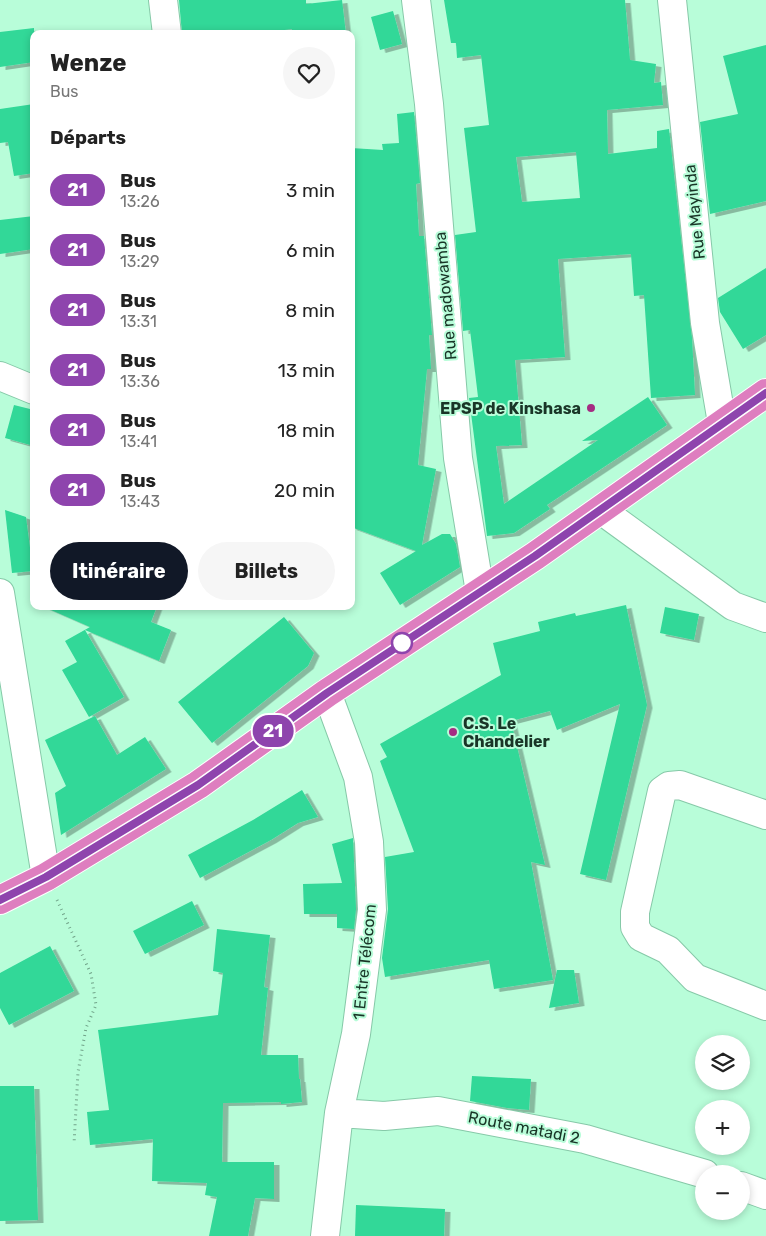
<!DOCTYPE html>
<html lang="fr">
<meta charset="utf-8">
<style>
body{margin:0;font-family:Rubik,sans-serif;background:#f6f6f6;color:#222;height:100vh;display:flex;flex-direction:column;font-size:19px;white-space:nowrap}
*{box-sizing:border-box;margin:0}
p{font-size:16px;color:#767676}
.icon{flex:none;width:28px;height:28px;fill:none;stroke:currentColor;stroke-width:2;stroke-linecap:round;stroke-linejoin:round}
.map{position:relative;flex:1;overflow:hidden}
.drawer{position:absolute;left:30px;top:30px;width:325px;height:580px;display:flex;flex-direction:column;background:#fff;border-radius:10px;box-shadow:0 2px 8px #0003}
.drawer>*{flex:none}
.badge{padding:0 10px;border-radius:16px;font-size:18px;line-height:32px}
.buttons{position:absolute;left:695px;top:1035px;display:grid;gap:10px}
.buttons a{display:grid;place-items:center;width:55px;height:55px;border-radius:50%;background:#fff;box-shadow:0 2px 8px #0003;font-size:25px}
.map>.badge{position:absolute;translate:-50% -50%;box-shadow:0 0 0 2px #fff}
h2{padding:0 20px;font-size:19px;line-height:45px}
.round{display:grid;place-items:center;flex:none;width:52px;height:52px;border-radius:26px;background:#f6f6f6}
.head{display:flex;align-items:center;justify-content:space-between;height:85px;padding:0 20px}
h1{font-size:24px;font-weight:700;line-height:38px}
.cta{display:flex;gap:10px;margin-top:auto;padding:10px 20px}
.cta a{flex:1;height:58px;border-radius:30px;background:#111827;color:#fff;font-size:20px;font-weight:700;line-height:58px;text-align:center}
.cta a+a{background:#f6f6f6;color:#222}
ul{padding:0;list-style:none}
li{display:flex;align-items:center;gap:15px;height:60px;padding:0 20px}
li div{flex:1}
li b{display:block;font-size:19px}
li em{font-style:normal}
li .badge{min-width:55px;font-weight:700;text-align:center}
.map>svg:first-child{display:block}
.building{fill:#31d898;fill-rule:evenodd;filter:url(#shadow)}
.lines{fill:none;stroke-linecap:round;stroke-linejoin:round}
.minor-casing{stroke:#86c9a8;stroke-width:30}
.trunk-casing{stroke:#fff;stroke-width:30}
.path{stroke:#71a389;stroke-width:3;stroke-dasharray:1 4;stroke-linecap:butt}
.minor{stroke:#fff;stroke-width:28}
.trunk{stroke:#de7ebf;stroke-width:28}
.line-casing{stroke:#fff;stroke-width:11}
.line{stroke:#8e44ad;stroke-width:8}
.poi-dot{fill:#a52c82;stroke:#b8fdd9;stroke-width:2}
.stop-dot{fill:#fff;stroke:#8e44ad;stroke-width:2.5}
.labels{text-anchor:middle;stroke-width:4;stroke-linejoin:round;paint-order:stroke}
.street-label{font-size:16px;fill:#193527;stroke:#b8fdd9}
.poi-label{font-size:16px;font-weight:bold;fill:#193527;stroke:#b8fdd9;text-anchor:end}
</style>
<div class="map">
<svg width="766" height="1236" viewBox="0 0 766 1236">
<defs>
<filter id="shadow"><feDropShadow dx="5.5" dy="3" stdDeviation="0" flood-color="#0004"/></filter>
</defs>
<rect width="100%" height="100%" fill="#b8fdd9"/>
<path class="building" d="M179 0H306V4L342 0 346 34H292V29L253 34H182Z
M444 0H625L630 60 656 64 654 83 661 82 663 105 607 110 608 154 657 148V131L669 129 692 338 695 395 651 398 644 295 634 296 631 254 558 259 565 357 515 360 522 445 496 446 504 504 598 440 582 441 648 397 667 425 547 505 550 509 514 533 487 536 469 398 478 397 470 330 463 331 455 235 476 232 464 128 489 125 481 55 457 58 456 43H451ZM576 152 580 198 522 202 516 157Z
M393 11 402 44 380 50 371 17Z
M34 28V62L0 67V32Z
M766 45V201L710 214 700 122 738 114 723 56Z
M34 104V173L14 176 8 142 0 143V109Z
M414 112 420 183 416 184 419 236H424L432 335H429L431 369H427L418 465 436 469 422 545 442 534H450L456 544 460 567 400 605 380 573 416 551 351 527V367H353L351 335V148L383 150 382 144 399 143 397 114Z
M34 216V249L0 254V220Z
M766 268V335L743 349 720 312 718 298Z
M14 405 34 410V446L5 438Z
M5 510 26 517 33 571 12 573Z
M626 605 647 705 606 880 580 874 620 704 557 730 550 711 511 721 545 865 531 862 553 980 494 989 489 960 385 977 382 958 388 909 385 857 414 852 380 761 387 757 380 744 501 675 493 643 540 631 538 622 575 613 576 616Z
M42 606H157L151 622 171 630 159 661 85 630 124 697 89 717 62 670 77 662 65 641 90 627Z
M665 607 699 614 694 640 660 633Z
M284 617 314 653 308 666 212 743 178 702Z
M95 716 117 755 145 737 166 769 61 835 55 793 66 786 45 740Z
M302 790 318 817 298 823 271 840 200 878 188 855 253 820Z
M353 838 356 909 354 929 337 928V914H304L303 884 342 883 332 844Z
M192 901 204 925 145 954 133 931Z
M217 929 270 935 264 987 268 988 261 1055H298L299 1079H300L302 1102 281 1104V1102L223 1103 222 1162H274V1199L255 1198 248 1236H209L217 1197 205 1195 207 1183 152 1181 153 1139 90 1145 87 1112 109 1110 98 1030 218 1015 223 973 213 971Z
M50 946 74 991 9 1025 0 1008V973Z
M557 970H574L579 1003 549 1008Z
M472 1076 531 1079 529 1110 507 1108 470 1101Z
M0 1086H34L38 1220 0 1221Z
M356 1205 445 1209 444 1236H355Z"/>
<g class="lines">
<g class="minor-casing">
<path id="minor" d="M163 0 167 34
M416 0 429 104 458 458 480 592
M672 0 705 323 722 423
M0 376 34 390
M601 510 733 606 766 618
M0 593 46 877
M766 815 680 785 669 786 662 791 635 912V927L641 937 668 950 695 978 766 1006
M339 1113 384 1116 438 1111 585 1139 705 1174
M741 1186 766 1195
M325 1236 339 1113 356 1034 372 910 369 842 358 777 327 693"/>
</g>
<g class="trunk-casing">
<path id="trunk" d="M0 900 46 877 198 785 327 693 535 556 766 393"/>
</g>
<path class="path" d="M57 900 91 974 96 1005 86 1028 78 1072 74 1144"/>
<use href="#minor" class="minor"/>
<use href="#trunk" class="trunk"/>
</g>
<g class="lines">
<g class="line-casing">
<path id="line" d="M0 900 46 877 198 785 327 693 535 556 766 393"/>
</g>
<use href="#line" class="line"/>
</g>
<g class="poi-dot">
<circle cx="591" cy="408" r="5"/>
<circle cx="453" cy="732" r="5"/>
</g>
<circle class="stop-dot" cx="402" cy="643" r="10"/>
<g class="labels">
<g class="street-label">
<text transform="translate(694 212) rotate(-96)" y="6">Rue Mayinda</text>
<text transform="translate(445 296) rotate(-95)" y="6">Rue madowamba</text>
<text transform="translate(364 962) rotate(-84)" y="6">1 Entre Télécom</text>
<text transform="translate(524 1127) rotate(11)" y="6">Route matadi 2</text>
</g>
<g class="poi-label">
<text x="581" y="414">EPSP de Kinshasa</text>
<text x="463" y="729" text-anchor="start">C.S. Le<tspan x="463" dy="18">Chandelier</tspan></text>
</g>
</g>
</svg>
<div class="buttons">
<a><svg class="icon" aria-label="layers" viewBox="0 0 24 24"><path d="M12 4l9 5-9 5-9-5zM3 14l9 5 9-5"/></svg></a>
<a>+</a>
<a>−</a>
</div>
<b class="badge" style="left:273px;top:731px;background:#8e44ad;color:#fff">21</b>
<section class="drawer">
<div class="head"><div><h1>Wenze</h1><p>Bus</p></div><a class="round"><svg class="icon" aria-label="heart" viewBox="0 0 24 24"><path d="M12 20l-8-8c-3-5 5-10 8-4 3-6 11-1 8 4z"/></svg></a></div>
<h2>Départs</h2>
<ul>
<li><span class="badge" style="background:#8e44ad;color:#fff">21</span><div><b>Bus</b><p>13:26</p></div><em>3 min</em></li>
<li><span class="badge" style="background:#8e44ad;color:#fff">21</span><div><b>Bus</b><p>13:29</p></div><em>6 min</em></li>
<li><span class="badge" style="background:#8e44ad;color:#fff">21</span><div><b>Bus</b><p>13:31</p></div><em>8 min</em></li>
<li><span class="badge" style="background:#8e44ad;color:#fff">21</span><div><b>Bus</b><p>13:36</p></div><em>13 min</em></li>
<li><span class="badge" style="background:#8e44ad;color:#fff">21</span><div><b>Bus</b><p>13:41</p></div><em>18 min</em></li>
<li><span class="badge" style="background:#8e44ad;color:#fff">21</span><div><b>Bus</b><p>13:43</p></div><em>20 min</em></li>
</ul>
<div class="cta"><a>Itinéraire</a><a>Billets</a></div>
</section>
</div>
